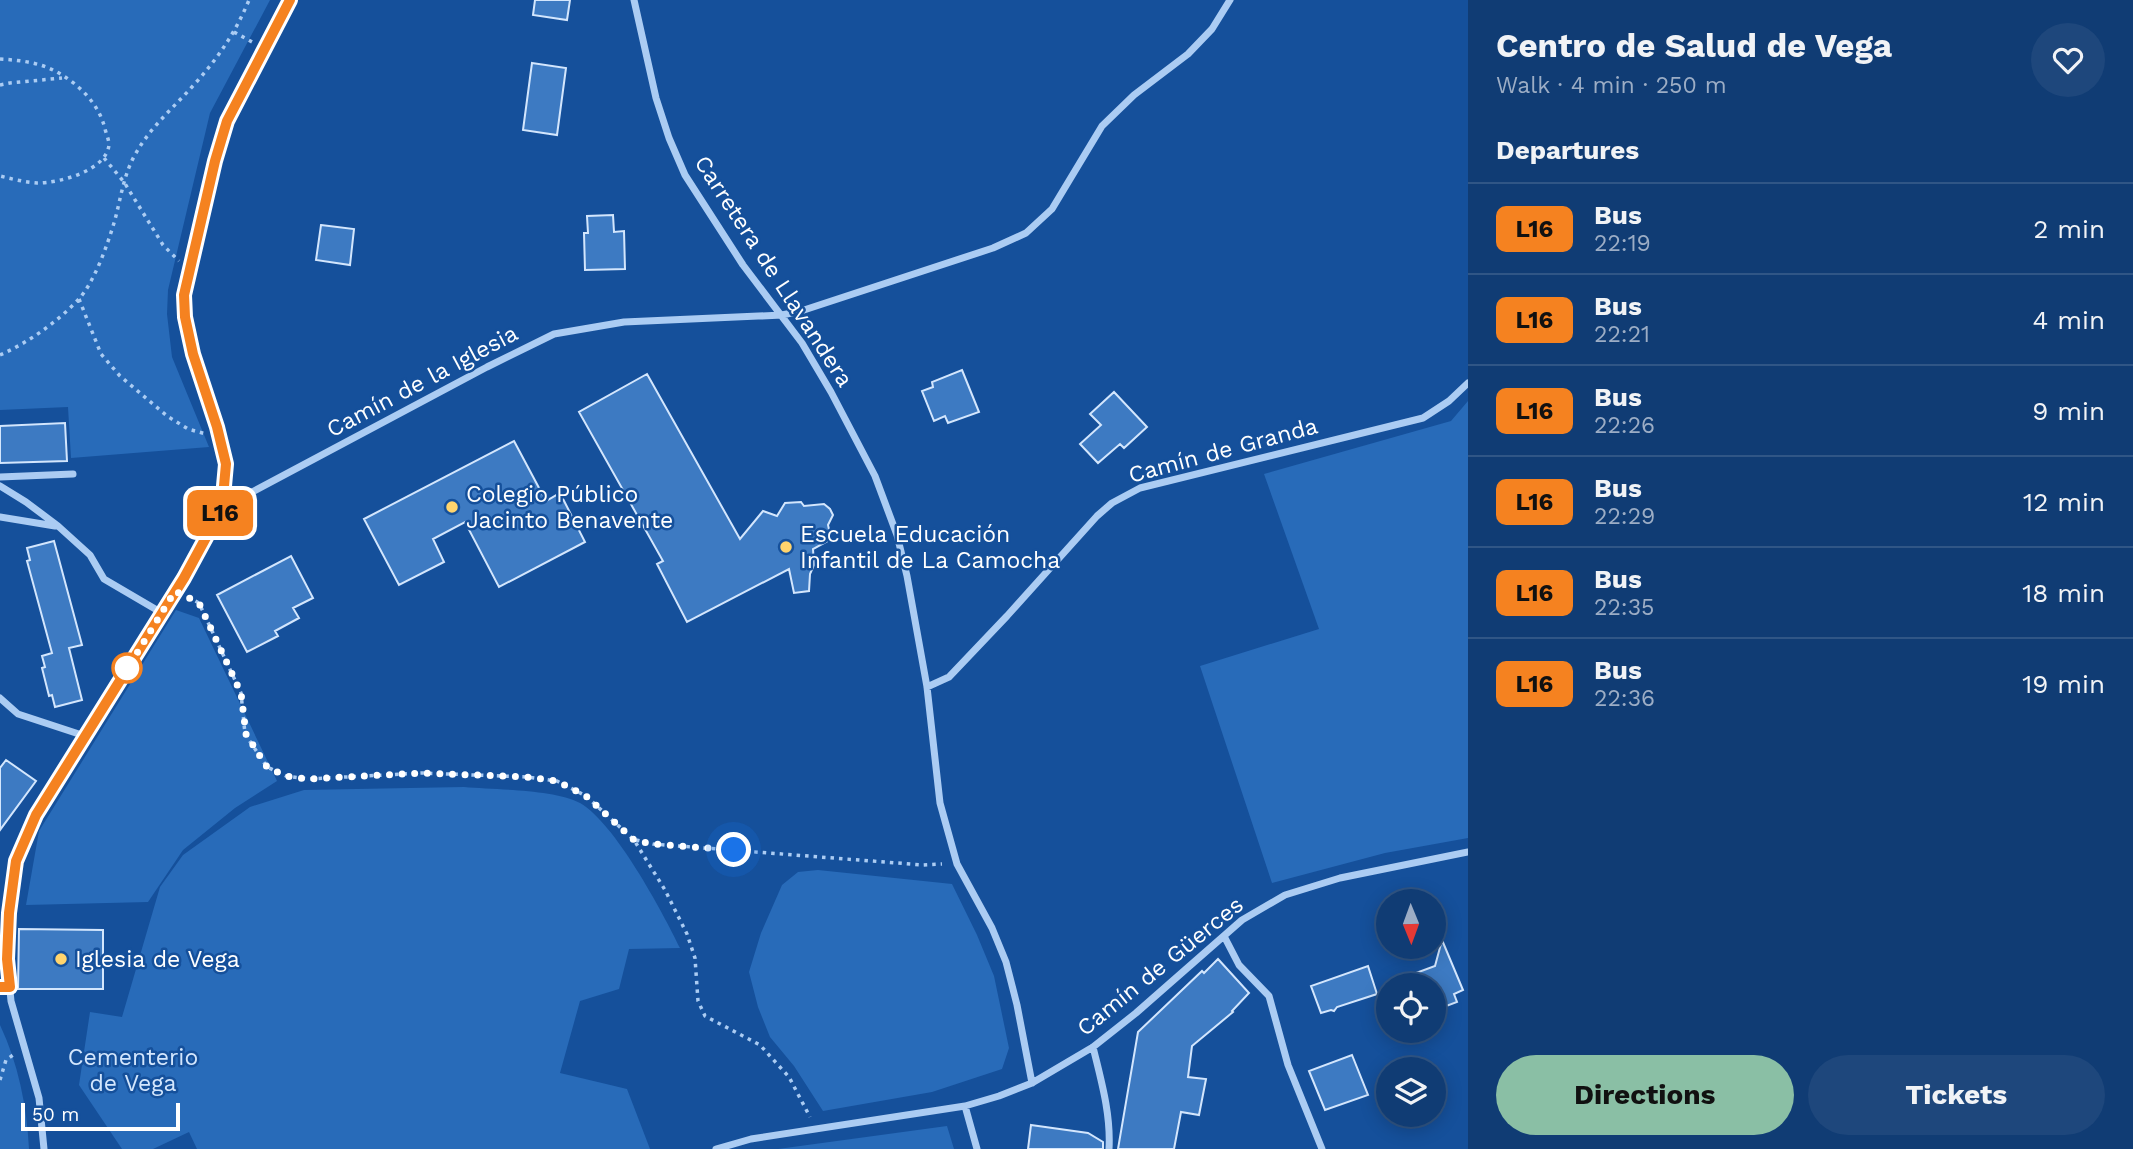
<!DOCTYPE html>
<meta charset="utf-8">
<style>
body{margin:0;font-family:"Work Sans",sans-serif;background:#1e477c;color:#f1f3f6;height:100vh;display:flex;flex-direction:column;font-size:26px;white-space:nowrap}
*{box-sizing:border-box;margin:0}
p{font-size:23px;color:#9cadc5}
.icon{flex:none;width:38px;height:38px;fill:none;stroke:currentColor;stroke-width:2;stroke-linecap:round;stroke-linejoin:round}
.map{position:relative;flex:1;overflow:hidden}
.side{display:flex;flex-direction:column;background:#103c74;width:665px}
.side>*{flex:none}
.badge{padding:0 14px;border-radius:10px;font-size:24px;line-height:46px}
.needle{width:46px;rotate:179deg}
.fabs{position:absolute;left:1376px;top:889px;display:grid;gap:14px}
.fabs a{display:grid;place-items:center;width:70px;height:70px;border-radius:50%;background:#103c74;box-shadow:0 4px 18px #0003,0 0 0 2px #305686;font-size:35px}
.scale{position:absolute;left:21px;bottom:18px;width:159px;box-sizing:border-box;padding-left:7px;border:4px solid #fff;border-top:0;font-size:19px;line-height:24px;white-space:nowrap;color:#fff;-webkit-text-stroke:5px #15509b;paint-order:stroke}
.you{position:absolute;width:35px;height:35px;margin:-18px;border:5px solid #fff;border-radius:50%;background:#1a73e8;box-shadow:0 0 0 10px #1a73e833}
.map>.badge{position:absolute;translate:-50% -50%;box-shadow:0 0 0 4px #fff}
h2{padding:0 28px;font-size:26px;line-height:63px}
.round{display:grid;place-items:center;flex:none;width:74px;height:74px;border-radius:37px;background:#1e477c}
.summary{display:flex;align-items:center;justify-content:space-between;height:119px;padding:0 28px}
h1{font-size:33px;font-weight:700;line-height:52px}
.cta{display:flex;gap:14px;margin-top:auto;padding:14px 28px}
.cta a{flex:1;height:80px;border-radius:42px;background:#8abfa5;color:#111;font-size:28px;font-weight:700;line-height:80px;text-align:center}
.cta a+a{background:#1e477c;color:#f1f3f6}
ul{padding:0;list-style:none}
li{display:flex;align-items:center;gap:21px;height:91px;padding:0 28px;border-top:2px solid #305686}
li div{flex:1}
li b{display:block;font-size:26px}
li em{font-style:normal}
li .badge{min-width:77px;font-weight:700;text-align:center}
main{display:flex;flex:1;min-height:0}
.map>svg:first-child{display:block}
.green{fill:#286bb9}
.building{fill:#3d7ac2;stroke:#d3e6fd;stroke-width:2}
.lines{fill:none;stroke-linecap:round;stroke-linejoin:round}
.path{stroke:#abccf3;stroke-width:3.5;stroke-dasharray:3.5 5;stroke-linecap:butt}
.minor{stroke:#abccf3;stroke-width:7}
.line-casing{stroke:#fff;stroke-width:16}
.line{stroke:#f58220;stroke-width:10}
.walk{stroke:#fff;stroke-width:7;stroke-dasharray:0 12.6}
.poi-dot{fill:#ffd46d;stroke:#15509b;stroke-width:2.5}
.stop-dot{fill:#fff;stroke:#f58220;stroke-width:3.5}
.labels{text-anchor:middle;stroke-width:5;stroke-linejoin:round;paint-order:stroke}
.street-label{font-size:23px;fill:#fff;stroke:#15509b}
.poi-label{font-size:23px;fill:#fff;stroke:#15509b;text-anchor:start}
.park-label{font-size:23px;fill:#d3e6fd;stroke:#15509b}
</style>
<main>
<div class="map">
<svg width="1468" height="1149" viewBox="0 0 1468 1149">
<rect width="100%" height="100%" fill="#15509b"/>
<path class="green" d="M0 0H270L210 113 168 290 167 314 172 357 209 447 71 458 68 407 0 410Z
M1468 401V838L1385 853 1272 883 1200 666 1319 629 1264 474 1451 421Z
M176 610 199 618 277 781 235 808 183 850 148 902 26 905 39 831Z
M464 787C496 790 554 789 580 803 615 823 662 911 680 948L629 949 619 989 580 1001 560 1073 627 1089 650 1149H197L189 1132 153 1149H122L79 1085 90 1012 122 1017 160 887 183 855 250 807 304 790Z
M818 870 952 884 977 935 994 976 1009 1048 1002 1069 932 1092 823 1111 794 1066 770 1037 758 1007 749 972 761 933 782 885 798 872Z
M0 1025C18 1063 27 1106 29 1149H0Z
M947 1126 954 1149H778Z"/>
<path class="building" d="M535 0H570L567 20 533 15Z
M532 63 566 68 557 135 523 130Z
M613 215 614 232 624 231 625 269 585 270 584 233H588L587 216Z
M321 225 354 229 350 265 316 260Z
M962 370 979 412 948 423 945 416 934 421 922 391 933 387 932 382Z
M647 374 740 539 763 511 777 516 785 503 801 502 804 506 824 504 830 509 833 515 828 525 830 534 826 538 828 541 813 549 814 565 810 574 809 591 794 593 789 569 687 622 657 564 663 561 579 412Z
M1114 392 1147 427 1124 448 1120 444 1098 463 1080 444 1101 425 1090 414Z
M65 423 67 461 0 463V426Z
M514 441 546 501 560 493 585 542 499 587 465 522 433 539 444 562 399 585 364 519Z
M54 541 82 645 69 648 82 700 55 707 52 695 49 696 42 668 45 667 42 656 52 653 27 561 30 560 27 548Z
M291 556 313 598 293 608 299 618 275 631 278 636 247 652 217 595Z
M6 760 36 781 0 830V768Z
M19 929 103 930V989H18Z
M1442 940 1463 990 1454 994 1457 1002 1433 1011V985H1389V983L1435 966Z
M1218 959 1249 993 1232 1011 1233 1012 1192 1046 1188 1077 1206 1079 1199 1115 1181 1112 1174 1149H1118L1138 1032 1202 971 1204 973Z
M1368 966 1377 994 1337 1007 1334 1011 1331 1010 1321 1013 1311 986Z
M1352 1055 1368 1095 1325 1110 1309 1071Z
M1031 1125 1088 1133 1103 1142V1149H1028Z"/>
<g class="lines">
<path class="path" d="M234 32 254 43
M0 59C17 60 37 62 53 70 77 82 99 103 105 129 106 133 109 140 109 145 106 171 59 183 37 183 24 182 12 179 0 176
M0 85 10 83 62 78
M104 158 124 182 163 245 179 261
M79 299 101 354 120 376 167 416 188 429 206 434
M0 355C29 342 56 323 78 300 94 283 107 246 114 223 121 199 123 175 136 153 150 128 172 109 191 88 216 61 235 34 249 0
M188 597 199 603 241 693 245 734 267 767 286 776 308 779 422 773 527 777 557 781 586 796 634 840 665 890 687 934 695 958 698 1001 705 1016 760 1045 789 1077 810 1117
M636 840 653 844 923 865 942 864
M0 1080 6 1060 13 1055"/>
<path class="minor" d="M634 0 656 98 669 138 685 175 743 265 802 343 831 392 875 476 897 535 907 576 927 687 940 803 957 864 992 928 1006 962 1017 1005 1032 1083
M0 477 73 474
M0 486 26 502 58 526 90 555 104 579 162 613
M222 508 226 463 217 427 193 353 185 317 184 295 215 161 227 121 290 0
M0 517 55 526
M927 687 949 677 1007 616 1097 516 1112 503 1140 488 1423 418 1449 401 1468 383
M0 698 18 714 85 736
M1224 936 1239 965 1269 996 1288 1065 1322 1149
M1093 1047C1101 1080 1111 1114 1109 1149
M965 1106 977 1149
M44 1149 39 1098 11 1001 7 959 9 913 16 861 36 815 185 578 222 508 487 367 554 334 624 322 782 315 801 311 993 248 1026 233 1052 209 1102 126 1134 95 1188 54 1212 29 1230 0
M716 1149 751 1139 965 1106 999 1096 1032 1083 1093 1047 1136 1013 1242 920 1285 895 1340 878 1468 852"/>
</g>
<g class="lines">
<g class="line-casing">
<path id="line" d="M0 987H10L7 959 9 913 16 861 36 815 184 578 222 508 226 464 217 427 193 354 185 317 184 295 215 161 227 121 290 0"/>
</g>
<use href="#line" class="line"/>
<path class="walk" d="M127 668 126 671 175 591 199 603 241 693 246 734 267 767 286 776 307 779 422 773 527 777 557 781 586 796 634 840 653 844 734 850"/>
</g>
<g class="poi-dot">
<circle cx="452" cy="507" r="7"/>
<circle cx="786" cy="547" r="7"/>
<circle cx="61" cy="959" r="7"/>
</g>
<circle class="stop-dot" cx="127" cy="668" r="14"/>
<g class="labels">
<g class="street-label">
<text transform="translate(774 271) rotate(57)" y="8">Carretera de Llavandera</text>
<text transform="translate(422 381) rotate(-28)" y="8">Camín de la Iglesia</text>
<text transform="translate(1223 450) rotate(-15)" y="8">Camín de Granda</text>
<text transform="translate(1160 966) rotate(-39)" y="8">Camín de Güerces</text>
</g>
<g class="poi-label">
<text x="466" y="502">Colegio Público<tspan x="466" dy="26">Jacinto Benavente</tspan></text>
<text x="800" y="542">Escuela Educación<tspan x="800" dy="26">Infantil de La Camocha</tspan></text>
<text x="75" y="967">Iglesia de Vega</text>
</g>
<g class="park-label">
<text x="133" y="1065">Cementerio<tspan x="133" dy="26">de Vega</tspan></text>
</g>
</g>
</svg>
<div class="fabs">
<a><svg class="needle" viewBox="-14 -14 28 28"><path d="M0-13l5 13h-10z" fill="#e53935"/><path d="M0 13l5-13h-10z" fill="#9cadc5"/></svg></a>
<a><svg class="icon" aria-label="locate" viewBox="0 0 24 24"><circle cx="12" cy="12" r="6"/><path d="M12 2v4M12 18v4M2 12h4M18 12h4"/></svg></a>
<a><svg class="icon" aria-label="layers" viewBox="0 0 24 24"><path d="M12 4l9 5-9 5-9-5zM3 14l9 5 9-5"/></svg></a>
</div>
<div class="scale">50 m</div>
<div class="you" style="left:734px;top:850px"></div>
<b class="badge" style="left:220px;top:513px;background:#f58220;color:#111">L16</b>
</div>
<section class="side">
<div class="summary"><div><h1>Centro de Salud de Vega</h1><p>Walk · 4 min · 250 m</p></div><a class="round"><svg class="icon" aria-label="heart" viewBox="0 0 24 24"><path d="M12 20l-8-8c-3-5 5-10 8-4 3-6 11-1 8 4z"/></svg></a></div>
<h2>Departures</h2>
<ul>
<li><span class="badge" style="background:#f58220;color:#111">L16</span><div><b>Bus</b><p>22:19</p></div><em>2 min</em></li>
<li><span class="badge" style="background:#f58220;color:#111">L16</span><div><b>Bus</b><p>22:21</p></div><em>4 min</em></li>
<li><span class="badge" style="background:#f58220;color:#111">L16</span><div><b>Bus</b><p>22:26</p></div><em>9 min</em></li>
<li><span class="badge" style="background:#f58220;color:#111">L16</span><div><b>Bus</b><p>22:29</p></div><em>12 min</em></li>
<li><span class="badge" style="background:#f58220;color:#111">L16</span><div><b>Bus</b><p>22:35</p></div><em>18 min</em></li>
<li><span class="badge" style="background:#f58220;color:#111">L16</span><div><b>Bus</b><p>22:36</p></div><em>19 min</em></li>
</ul>
<div class="cta"><a>Directions</a><a>Tickets</a></div>
</section>
</main>
